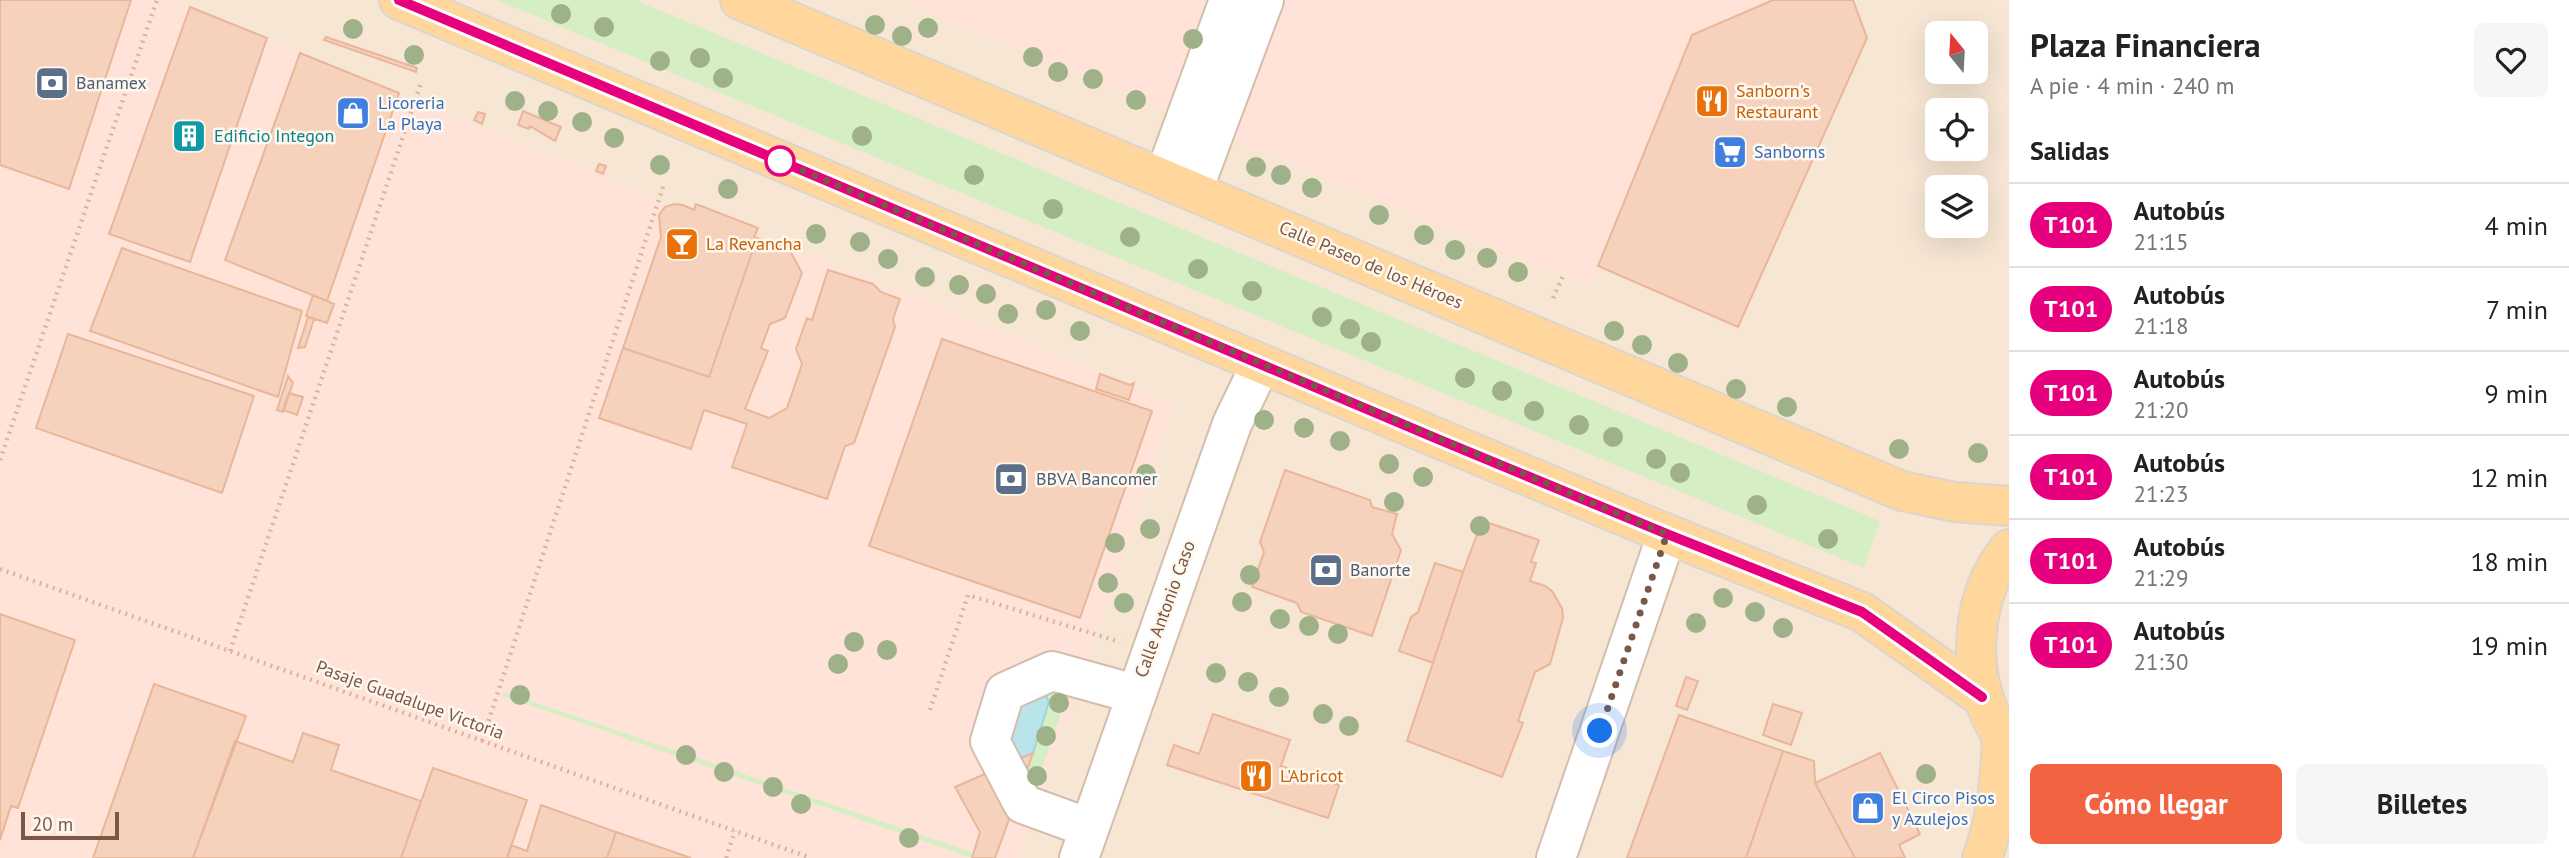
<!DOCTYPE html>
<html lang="es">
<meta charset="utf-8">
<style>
body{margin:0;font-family:"PT Sans",sans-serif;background:#f6f6f6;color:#222;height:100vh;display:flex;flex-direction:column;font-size:26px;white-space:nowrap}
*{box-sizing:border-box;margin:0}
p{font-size:23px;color:#767676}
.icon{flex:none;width:38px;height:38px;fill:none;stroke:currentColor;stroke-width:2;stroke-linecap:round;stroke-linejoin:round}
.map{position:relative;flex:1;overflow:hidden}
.panel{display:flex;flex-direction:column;background:#fff;width:560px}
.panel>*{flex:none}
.badge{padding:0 14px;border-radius:23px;font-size:24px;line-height:46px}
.needle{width:46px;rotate:342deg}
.fabs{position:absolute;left:1925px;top:21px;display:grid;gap:14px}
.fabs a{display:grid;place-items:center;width:63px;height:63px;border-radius:10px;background:#fff;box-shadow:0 7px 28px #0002;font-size:35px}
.scale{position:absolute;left:21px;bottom:18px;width:98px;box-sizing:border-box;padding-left:7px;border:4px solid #7a5848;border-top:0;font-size:19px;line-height:24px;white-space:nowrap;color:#7a5848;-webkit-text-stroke:5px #fff8ee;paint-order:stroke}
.you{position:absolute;width:35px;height:35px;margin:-18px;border:5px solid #fff;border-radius:50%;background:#1a73e8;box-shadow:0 0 0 10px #1a73e833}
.map>.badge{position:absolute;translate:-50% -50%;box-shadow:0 0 0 4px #fff}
h2{padding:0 21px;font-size:26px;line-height:63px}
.round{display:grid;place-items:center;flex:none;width:74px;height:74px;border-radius:10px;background:#f6f6f6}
.headline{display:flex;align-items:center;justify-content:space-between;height:119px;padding:0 21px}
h1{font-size:33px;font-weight:700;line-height:52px}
.primary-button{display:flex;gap:14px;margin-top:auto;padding:14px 21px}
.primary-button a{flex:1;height:80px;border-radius:10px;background:#f26341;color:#fff;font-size:28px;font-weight:700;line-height:80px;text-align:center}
.primary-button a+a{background:#f6f6f6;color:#222}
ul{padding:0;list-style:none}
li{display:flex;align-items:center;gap:21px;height:84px;padding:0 21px;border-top:2px solid #e0e0e0}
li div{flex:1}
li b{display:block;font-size:26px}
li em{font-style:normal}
li .badge{min-width:77px;font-weight:700;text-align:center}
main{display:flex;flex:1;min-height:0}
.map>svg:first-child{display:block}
.residential{fill:#f7e6d4;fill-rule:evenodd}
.commercial{fill:#ffe3d9}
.green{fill:#d5eec3}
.water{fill:#b8e4ea;stroke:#9dd5dd;stroke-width:2}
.building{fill:#f6d1bb;stroke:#eab69a;stroke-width:2}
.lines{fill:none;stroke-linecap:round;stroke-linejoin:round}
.minor-casing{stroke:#d4bdad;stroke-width:42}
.major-casing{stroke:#dcd4cf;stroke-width:42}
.path{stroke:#dcb49d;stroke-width:4.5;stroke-dasharray:2 5;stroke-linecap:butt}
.minor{stroke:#fff;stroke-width:38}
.major{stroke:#ffd79c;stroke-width:38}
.tree{fill:#9eb188}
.line-casing{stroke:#fff;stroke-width:16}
.line{stroke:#e6007e;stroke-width:10}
.walk{stroke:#7a5848;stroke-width:7;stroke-dasharray:0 12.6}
.stop-dot{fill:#fff;stroke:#e6007e;stroke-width:3.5}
.labels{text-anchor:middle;stroke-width:5;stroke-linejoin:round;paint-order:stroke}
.service-label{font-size:18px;fill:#4e5e75;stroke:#fff8ee;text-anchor:start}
.food-label{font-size:18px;fill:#c56008;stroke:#fff8ee;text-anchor:start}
.shop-label{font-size:18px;fill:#366cbe;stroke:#fff8ee;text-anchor:start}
.culture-label{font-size:18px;fill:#0d838f;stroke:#fff8ee;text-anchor:start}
.street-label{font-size:18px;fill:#7a5848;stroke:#fff8ee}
</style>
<main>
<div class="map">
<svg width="2009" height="858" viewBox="0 0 2009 858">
<rect width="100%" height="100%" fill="#fef4e6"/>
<path class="residential" d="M0 0H2009V858H0ZM1937 33H1976V72H1937ZM1937 110H1976V149H1937ZM1937 187H1976V226H1937Z"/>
<path class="commercial" d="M0 0H173L649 196 902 291 1174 404 1020 858H0Z
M899 0H1853L1867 38 1738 327 1599 266 1590 286 1538 266Z"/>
<path class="green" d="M497 0H635L1880 521 1864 568Z
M1070 686 1034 793 1025 776 1043 688Z
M505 692 974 853 972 858 503 696Z"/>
<path class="water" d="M1043 688 1049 702 1033 753 1019 760 1007 736 1021 699Z"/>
<path class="building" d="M0 0H131L69 189 0 165Z
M1773 0H1853L1867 38 1738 327 1598 266 1692 35Z
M190 7 267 38 190 262 109 234Z
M326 37 417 68 416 72 324 40Z
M300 53 399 93 327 301 225 260Z
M523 111 561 127 555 141 530 126 529 129 518 125Z
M478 112 485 114 482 124 474 120Z
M599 164 606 166 603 174 596 171Z
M674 204 683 205 694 210 696 204 758 228 754 237 757 238 709 377 623 348 661 237 659 215 665 207Z
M757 238 789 249 802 273 785 318 770 324 761 348 768 351 745 409 769 418 787 408 802 364 796 349 807 318 812 320 828 270 873 284 881 292 900 299 893 319 895 327 854 443 845 446 827 499 732 467 747 424 704 410 691 449 599 418 623 348 709 377Z
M122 248 302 311 278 397 90 331Z
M313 295 334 304 327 323 306 316Z
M308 317 314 319 305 347 298 348Z
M68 334 254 396 222 493 36 428Z
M942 339 1152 411 1080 618 869 546Z
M1100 374 1130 385 1134 383 1129 400 1096 389Z
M288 376 293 383 283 412 277 410Z
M289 393 303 397 297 415 283 410Z
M1285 470 1370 500 1372 507 1397 514 1392 534 1401 550 1372 636 1301 612 1297 603 1252 587 1264 552 1260 542Z
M1489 523 1539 540 1531 562 1536 563 1530 581 1545 586 1552 591 1562 608 1563 618 1550 664 1535 672 1518 721 1523 723 1502 777 1407 741 1463 572 1479 529 1487 531Z
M1435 563 1463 572 1433 663 1399 651 1411 617 1418 612Z
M0 614 75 640 18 808 11 806 0 840Z
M1686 677 1698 681 1687 710 1676 706Z
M154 684 246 716 193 858H93Z
M1773 704 1802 713 1791 745 1763 735Z
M1213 714 1290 740 1281 766 1339 785 1328 818 1167 765 1174 745 1199 754Z
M1679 715 1783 751 1746 858H1627Z
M303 733 339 745 331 770 421 801 401 858H193L235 741 293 762Z
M1783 751 1814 761 1815 783 1855 858H1746Z
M1033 753 995 858H972L980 832 955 787Z
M1880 753 1920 834 1899 845 1905 858H1855L1815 783Z
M433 768 527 800 507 858H401Z
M541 805 616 832 607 858H507L511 845 527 851Z
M616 832 691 858H607Z"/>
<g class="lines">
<g class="minor-casing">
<path id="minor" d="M1164 178 1229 0
M1193 190 1264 0
M1089 828 1023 804 990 741 1005 692 1052 671 1135 694
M1079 858 1232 424 1261 364
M1556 858 1667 534"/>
</g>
<g class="major-casing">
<path id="major" d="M399 0 1466 450 1667 534 1862 612 1982 697
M740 0 1902 491 1955 502 2009 506
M2009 549C1971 595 1966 670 1994 722 1998 731 2002 738 2009 744
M1982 858C1997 820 2000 779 2002 739"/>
</g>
<path class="path" d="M1553 298 1563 276
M0 460 157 0
M0 569 811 858
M230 651 421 83
M930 710 968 595 1120 642
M482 741 664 184
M726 858 735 831"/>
<use href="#minor" class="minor"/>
<use href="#major" class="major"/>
</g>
<g class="tree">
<circle cx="561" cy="14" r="10"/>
<circle cx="875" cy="25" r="10"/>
<circle cx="604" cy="27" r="10"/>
<circle cx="928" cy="28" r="10"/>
<circle cx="353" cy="29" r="10"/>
<circle cx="902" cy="36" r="10"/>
<circle cx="1193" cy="39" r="10"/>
<circle cx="414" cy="55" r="10"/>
<circle cx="1033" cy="57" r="10"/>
<circle cx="700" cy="58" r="10"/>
<circle cx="660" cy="61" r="10"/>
<circle cx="1058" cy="72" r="10"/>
<circle cx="723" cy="78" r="10"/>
<circle cx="1093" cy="79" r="10"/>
<circle cx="1136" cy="100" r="10"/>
<circle cx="515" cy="101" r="10"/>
<circle cx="548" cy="111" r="10"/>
<circle cx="582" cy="122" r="10"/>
<circle cx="862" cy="136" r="10"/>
<circle cx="614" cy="138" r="10"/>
<circle cx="660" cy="165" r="10"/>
<circle cx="1256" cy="167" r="10"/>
<circle cx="974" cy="175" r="10"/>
<circle cx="1281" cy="175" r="10"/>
<circle cx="1312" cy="188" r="10"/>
<circle cx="728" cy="189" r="10"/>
<circle cx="1053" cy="209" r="10"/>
<circle cx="1379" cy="215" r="10"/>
<circle cx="816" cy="234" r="10"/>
<circle cx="1424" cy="235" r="10"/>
<circle cx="1130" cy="237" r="10"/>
<circle cx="860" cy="242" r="10"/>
<circle cx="1455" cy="250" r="10"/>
<circle cx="1487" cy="258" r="10"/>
<circle cx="888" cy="259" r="10"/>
<circle cx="1198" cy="269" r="10"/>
<circle cx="1518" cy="272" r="10"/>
<circle cx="925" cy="277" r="10"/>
<circle cx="959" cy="285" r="10"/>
<circle cx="1252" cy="291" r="10"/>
<circle cx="986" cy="294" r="10"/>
<circle cx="1046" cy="310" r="10"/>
<circle cx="1008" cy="314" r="10"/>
<circle cx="1322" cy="317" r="10"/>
<circle cx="1350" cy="329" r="10"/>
<circle cx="1080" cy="331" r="10"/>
<circle cx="1614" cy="331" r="10"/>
<circle cx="1371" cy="342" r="10"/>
<circle cx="1642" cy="345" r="10"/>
<circle cx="1678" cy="363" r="10"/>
<circle cx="1465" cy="378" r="10"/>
<circle cx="1736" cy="389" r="10"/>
<circle cx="1502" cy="391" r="10"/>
<circle cx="1787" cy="407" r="10"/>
<circle cx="1534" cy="411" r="10"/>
<circle cx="1264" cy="420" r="10"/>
<circle cx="1579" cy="425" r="10"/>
<circle cx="1304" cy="428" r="10"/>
<circle cx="1613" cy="437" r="10"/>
<circle cx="1340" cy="441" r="10"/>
<circle cx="1899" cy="449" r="10"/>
<circle cx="1978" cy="453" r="10"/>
<circle cx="1656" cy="459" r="10"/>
<circle cx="1389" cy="464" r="10"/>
<circle cx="1680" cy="473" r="10"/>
<circle cx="1146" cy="474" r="10"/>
<circle cx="1423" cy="477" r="10"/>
<circle cx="1394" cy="502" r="10"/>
<circle cx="1757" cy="505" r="10"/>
<circle cx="1480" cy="526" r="10"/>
<circle cx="1150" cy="529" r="10"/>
<circle cx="1828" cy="539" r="10"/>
<circle cx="1115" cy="543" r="10"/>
<circle cx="1250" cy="575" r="10"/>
<circle cx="1108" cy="583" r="10"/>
<circle cx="1723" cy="598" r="10"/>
<circle cx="1242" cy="602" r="10"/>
<circle cx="1124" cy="603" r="10"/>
<circle cx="1755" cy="612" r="10"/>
<circle cx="1280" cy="619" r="10"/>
<circle cx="1696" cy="623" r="10"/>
<circle cx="1309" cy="626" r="10"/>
<circle cx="1783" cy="628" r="10"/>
<circle cx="1338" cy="634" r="10"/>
<circle cx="854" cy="642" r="10"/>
<circle cx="887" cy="650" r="10"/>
<circle cx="838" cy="664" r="10"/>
<circle cx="1216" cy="673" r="10"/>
<circle cx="1248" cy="682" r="10"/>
<circle cx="520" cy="695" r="10"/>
<circle cx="1279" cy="697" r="10"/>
<circle cx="1059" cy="703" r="10"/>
<circle cx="1323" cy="714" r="10"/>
<circle cx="1349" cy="726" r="10"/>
<circle cx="1046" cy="736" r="10"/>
<circle cx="686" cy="755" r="10"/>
<circle cx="724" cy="772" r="10"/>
<circle cx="1926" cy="774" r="10"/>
<circle cx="1037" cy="776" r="10"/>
<circle cx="773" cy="787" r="10"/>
<circle cx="801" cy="804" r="10"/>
<circle cx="909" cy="838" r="10"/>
</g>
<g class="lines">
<g class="line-casing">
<path id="line" d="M399 0 1440 440 1667 534 1862 612 1982 697"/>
</g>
<use href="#line" class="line"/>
<path class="walk" d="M780 161 1667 534 1600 731"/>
</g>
<defs>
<g id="bank-square" transform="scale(1.75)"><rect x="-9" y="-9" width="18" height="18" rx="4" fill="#5c6f8a" stroke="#fff8ee"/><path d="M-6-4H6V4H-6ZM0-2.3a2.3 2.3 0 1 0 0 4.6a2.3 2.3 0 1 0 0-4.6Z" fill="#fff"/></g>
<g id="restaurant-square" transform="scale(1.75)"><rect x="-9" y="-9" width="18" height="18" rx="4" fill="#e8710a" stroke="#fff8ee"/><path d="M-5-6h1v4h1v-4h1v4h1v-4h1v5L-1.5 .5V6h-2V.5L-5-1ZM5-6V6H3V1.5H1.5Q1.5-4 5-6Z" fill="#fff"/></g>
<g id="shop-square" transform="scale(1.75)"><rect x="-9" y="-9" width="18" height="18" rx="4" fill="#3f7fe0" stroke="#fff8ee"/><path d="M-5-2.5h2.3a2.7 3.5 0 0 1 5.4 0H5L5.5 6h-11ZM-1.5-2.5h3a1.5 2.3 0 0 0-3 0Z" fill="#fff"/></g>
<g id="building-square" transform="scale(1.75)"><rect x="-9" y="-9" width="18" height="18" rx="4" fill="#0f9aa8" stroke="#fff8ee"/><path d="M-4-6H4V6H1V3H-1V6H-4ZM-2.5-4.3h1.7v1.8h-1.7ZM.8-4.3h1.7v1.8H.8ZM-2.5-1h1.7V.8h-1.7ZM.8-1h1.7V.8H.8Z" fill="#fff"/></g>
<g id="supermarket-square" transform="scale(1.75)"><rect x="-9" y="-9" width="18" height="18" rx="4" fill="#3f7fe0" stroke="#fff8ee"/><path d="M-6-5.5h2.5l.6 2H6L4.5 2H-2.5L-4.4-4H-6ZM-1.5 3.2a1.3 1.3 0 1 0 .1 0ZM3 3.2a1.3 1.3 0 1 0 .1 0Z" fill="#fff"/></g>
<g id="bar-square" transform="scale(1.75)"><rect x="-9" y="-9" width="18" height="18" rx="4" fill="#e8710a" stroke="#fff8ee"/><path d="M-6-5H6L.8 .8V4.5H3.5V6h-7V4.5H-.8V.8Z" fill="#fff"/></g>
</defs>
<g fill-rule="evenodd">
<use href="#bank-square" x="52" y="83"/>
<use href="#restaurant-square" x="1712" y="101"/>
<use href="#shop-square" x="353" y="113"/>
<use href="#building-square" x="189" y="136"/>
<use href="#supermarket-square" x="1730" y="152"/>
<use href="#bar-square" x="682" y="244"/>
<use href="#bank-square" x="1011" y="479"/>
<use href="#bank-square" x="1326" y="570"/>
<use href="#restaurant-square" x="1256" y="776"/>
<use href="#shop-square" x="1868" y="808"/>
</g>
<circle class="stop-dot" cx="780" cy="161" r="14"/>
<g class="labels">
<g class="service-label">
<text x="76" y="89">Banamex</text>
<text x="1036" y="485">BBVA Bancomer</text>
<text x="1350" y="576">Banorte</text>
</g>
<g class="food-label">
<text x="1736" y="97">Sanborn's<tspan x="1736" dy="21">Restaurant</tspan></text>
<text x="706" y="250">La Revancha</text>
<text x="1280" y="782">L'Abricot</text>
</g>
<g class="shop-label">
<text x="378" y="109">Licoreria<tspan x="378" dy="21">La Playa</tspan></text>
<text x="1754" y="158">Sanborns</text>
<text x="1892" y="804">El Circo Pisos<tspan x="1892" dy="21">y Azulejos</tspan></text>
</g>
<g class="culture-label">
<text x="214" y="142">Edificio Integon</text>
</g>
<g class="street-label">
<text transform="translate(1371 265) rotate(23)" y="6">Calle Paseo de los Héroes</text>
<text transform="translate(1165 609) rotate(-70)" y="6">Calle Antonio Caso</text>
<text transform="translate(410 700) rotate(20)" y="6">Pasaje Guadalupe Victoria</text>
</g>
</g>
</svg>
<div class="fabs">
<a><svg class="needle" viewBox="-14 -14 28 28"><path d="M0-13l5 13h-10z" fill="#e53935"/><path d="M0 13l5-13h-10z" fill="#767676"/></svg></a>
<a><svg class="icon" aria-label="locate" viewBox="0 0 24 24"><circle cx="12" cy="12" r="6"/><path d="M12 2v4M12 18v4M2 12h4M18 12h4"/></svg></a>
<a><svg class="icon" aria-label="layers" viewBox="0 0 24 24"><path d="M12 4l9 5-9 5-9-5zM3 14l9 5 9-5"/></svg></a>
</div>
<div class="scale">20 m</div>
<div class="you" style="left:1600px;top:731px"></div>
</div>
<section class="panel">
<div class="headline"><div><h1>Plaza Financiera</h1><p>A pie · 4 min · 240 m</p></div><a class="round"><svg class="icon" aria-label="heart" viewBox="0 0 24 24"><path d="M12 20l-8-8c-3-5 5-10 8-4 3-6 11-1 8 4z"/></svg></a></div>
<h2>Salidas</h2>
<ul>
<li><span class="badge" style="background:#e6007e;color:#fff">T101</span><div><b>Autobús</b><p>21:15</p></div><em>4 min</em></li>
<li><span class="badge" style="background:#e6007e;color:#fff">T101</span><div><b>Autobús</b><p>21:18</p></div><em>7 min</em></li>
<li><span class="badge" style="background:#e6007e;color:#fff">T101</span><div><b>Autobús</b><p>21:20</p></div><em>9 min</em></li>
<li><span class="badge" style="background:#e6007e;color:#fff">T101</span><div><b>Autobús</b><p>21:23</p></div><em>12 min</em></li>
<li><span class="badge" style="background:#e6007e;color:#fff">T101</span><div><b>Autobús</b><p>21:29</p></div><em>18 min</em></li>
<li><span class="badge" style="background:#e6007e;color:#fff">T101</span><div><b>Autobús</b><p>21:30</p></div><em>19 min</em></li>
</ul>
<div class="primary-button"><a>Cómo llegar</a><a>Billetes</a></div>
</section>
</main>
